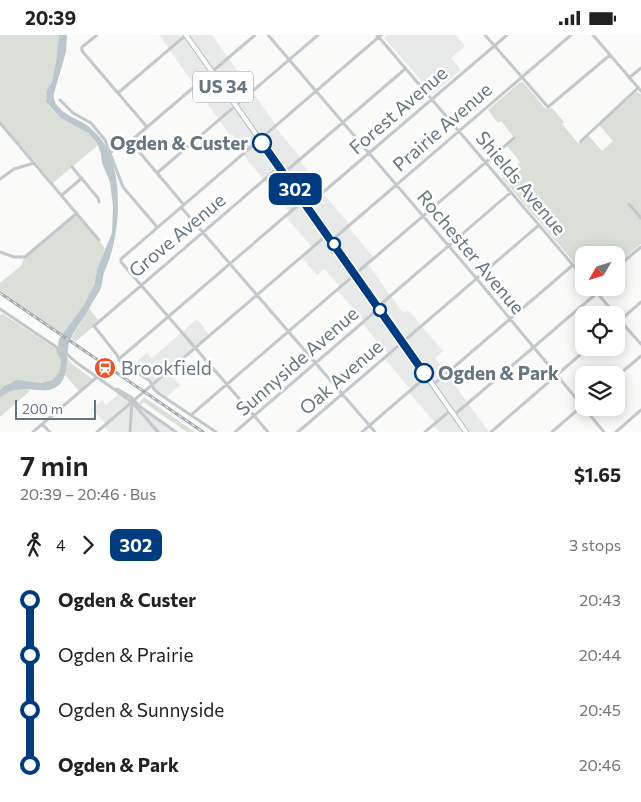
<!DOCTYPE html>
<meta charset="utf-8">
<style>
body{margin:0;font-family:Commissioner,sans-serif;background:#f6f6f6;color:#222;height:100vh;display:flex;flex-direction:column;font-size:19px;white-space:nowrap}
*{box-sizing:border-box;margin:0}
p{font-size:16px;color:#767676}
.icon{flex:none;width:28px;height:28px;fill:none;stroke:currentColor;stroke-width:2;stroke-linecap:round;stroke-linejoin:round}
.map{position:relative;height:397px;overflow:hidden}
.details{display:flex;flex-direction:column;background:#fff;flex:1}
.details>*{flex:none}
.badge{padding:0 10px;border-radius:8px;font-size:18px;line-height:32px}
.needle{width:32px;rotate:231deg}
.tools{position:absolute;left:575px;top:211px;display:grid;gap:10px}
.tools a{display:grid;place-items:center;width:50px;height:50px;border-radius:10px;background:#fff;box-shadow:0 2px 12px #0003;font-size:25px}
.scale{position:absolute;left:15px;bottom:12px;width:81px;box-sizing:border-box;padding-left:5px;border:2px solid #657683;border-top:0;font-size:14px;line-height:18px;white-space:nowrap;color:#657683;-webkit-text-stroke:4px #fff;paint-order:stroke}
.map>.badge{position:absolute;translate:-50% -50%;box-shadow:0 0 0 2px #fff}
.legs{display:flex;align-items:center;gap:8px;height:55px;padding:0 20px;font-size:16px}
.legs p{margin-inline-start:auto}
.overview{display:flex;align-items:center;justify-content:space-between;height:85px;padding:0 20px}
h1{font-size:28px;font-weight:600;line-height:38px}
ul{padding:0 20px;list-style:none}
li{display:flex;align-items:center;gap:18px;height:55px;font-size:19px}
li i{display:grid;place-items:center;width:8px;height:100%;margin:0 6px;background:currentColor}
li i::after{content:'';width:12px;height:12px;margin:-6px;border:4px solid;border-radius:50%;background:#fff}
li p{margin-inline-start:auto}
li:first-child i{background:linear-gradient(#0000 50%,currentColor 0)}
li:last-child i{background:linear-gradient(currentColor 50%,#0000 0)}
.status{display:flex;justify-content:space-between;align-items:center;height:35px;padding:0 25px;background:#fff;direction:ltr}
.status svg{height:14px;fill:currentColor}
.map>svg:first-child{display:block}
.built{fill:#e8e9e9}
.green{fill:#dadfd7}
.water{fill:#bbc7cb}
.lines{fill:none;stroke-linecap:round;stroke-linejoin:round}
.major-casing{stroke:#b5babe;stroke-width:6}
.minor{stroke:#c3c8cc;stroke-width:3}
.major{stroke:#fff;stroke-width:4}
.rail-casing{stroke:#a2aab0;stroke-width:3}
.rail{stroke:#fff;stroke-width:1;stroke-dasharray:4;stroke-linecap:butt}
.line-1-casing{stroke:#fff;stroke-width:11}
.line-1{stroke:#003b80;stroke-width:8}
.stop-1-dot{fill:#fff;stroke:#003b80;stroke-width:2.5}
.labels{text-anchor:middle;stroke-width:5;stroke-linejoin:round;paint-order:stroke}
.shield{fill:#fff;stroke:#939fa8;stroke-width:1}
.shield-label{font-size:18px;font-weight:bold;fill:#657683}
.street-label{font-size:19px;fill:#657683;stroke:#fff}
.stop-label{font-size:19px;font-weight:bold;fill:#657683;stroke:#fff;text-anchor:end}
.poi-label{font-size:19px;fill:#657683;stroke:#fff;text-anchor:start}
</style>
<div class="status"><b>20:39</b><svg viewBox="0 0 49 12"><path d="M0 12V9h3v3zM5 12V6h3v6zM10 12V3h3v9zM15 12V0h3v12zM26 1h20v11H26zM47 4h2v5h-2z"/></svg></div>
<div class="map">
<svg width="641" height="397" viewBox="0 0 641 397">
<rect width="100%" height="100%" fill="#fafaf8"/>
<path class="built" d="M159 0H212L276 90 275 92 301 123 299 125 325 156 323 158 350 190 348 192 374 223 368 229 400 274 403 277 409 276 443 316 435 323 489 397H439L433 390 435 388 409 357 411 355 384 323 388 319 362 288 364 286 337 255 340 252 324 234 317 240 301 222 312 212 285 181 290 177 241 117 244 114 233 100 229 99Z
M387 0H456L465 11 451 23 461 35 433 59 384 3Z
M197 284 209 299 153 347 131 332 147 318 152 323Z
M169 337 180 350 167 362 154 353V350Z
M119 358 177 397H109L103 390 105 388 92 374 102 365 106 370Z"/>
<path class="green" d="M0 0H59L56 26 52 47 47 55 46 67C60 88 86 89 98 110L53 148 0 86Z
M520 47 524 48 544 72 547 74 552 73 564 87 562 89 578 108 588 100 602 116 613 106 599 90 636 57 641 59V209L616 230V220H584V239L502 143 520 127 507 111 515 104 501 86 498 88 488 75Z
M76 180 78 181 105 213 92 255 84 270 63 300 0 257V248L22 230 23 225Z
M89 273 98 285 93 292 75 307 71 304Z
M3 279 56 314 61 326 59 338 52 345 41 348 11 347 0 355V280Z
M66 321 71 328 92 344 79 356 65 340Z
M19 353 31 355 0 382V363L6 358Z
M144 362 195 397H187L143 367 141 370 139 368Z"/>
<path class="water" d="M59 0H67L66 17 54 58C51 75 75 83 87 90 92 94 97 99 101 104 125 135 121 201 105 235 102 241 103 251 99 257 94 264 90 272 86 279 80 288 74 296 70 305 65 319 70 338 60 349 44 365 22 343 0 363V355L4 351 17 345 41 348 52 345 59 338 61 326 56 315 58 311 59 304 84 270 94 250 98 232 112 198 113 171 110 147 102 128 101 119 97 108 88 98 61 83 46 67 47 55 52 47 56 26Z"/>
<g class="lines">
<g class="major-casing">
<path id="major" d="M186 0 466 397"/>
</g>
<path class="minor" d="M97 0 82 12V16L147 92
M268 0 477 244 604 397
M377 0 584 243
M485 0 548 72 610 20
M593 0 641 56
M629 43 641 33
M118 58 186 0
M60 65 73 78 91 88 105 105 123 152 157 192
M0 88 99 205
M130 106 184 170
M581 106 638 53
M111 117 126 110 255 0
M72 132 98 163 99 167
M157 138 318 0
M284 138 405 34
M0 144 14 134 34 128
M62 160 82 143
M629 169 641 183
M307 171 507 0
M181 172 375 397
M331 206 571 0
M0 217 14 222H25L77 178
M616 233 641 212
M592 252 616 280
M0 274 68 320 77 328 132 367 158 397
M616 281 641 309
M616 289 641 267
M119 324 303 166
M616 342 641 321
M433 350 573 230
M117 354 131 362 139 371 176 397
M191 380 514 103
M454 380 597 258
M42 389 50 397
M33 397 97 342
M97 397 327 200
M130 397 132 367
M216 397 158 358 154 354 150 346 119 325 117 320 94 291 279 132
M235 397 376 276 381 269 511 157
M268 397 121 227V224L381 0
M298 397 539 190
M362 397 427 341
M425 397 451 375
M491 397 589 312
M552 397 582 371
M616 397 641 375"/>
<use href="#major" class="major"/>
<g class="rail-casing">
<path id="rail" d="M0 258 203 397"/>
</g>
<use href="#rail" class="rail"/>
</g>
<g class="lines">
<g class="line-1-casing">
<path id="line-1" d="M262 108 424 338"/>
</g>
<use href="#line-1" class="line-1"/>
</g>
<defs>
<g id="station-disc" transform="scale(1.125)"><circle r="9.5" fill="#e4572e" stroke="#fff"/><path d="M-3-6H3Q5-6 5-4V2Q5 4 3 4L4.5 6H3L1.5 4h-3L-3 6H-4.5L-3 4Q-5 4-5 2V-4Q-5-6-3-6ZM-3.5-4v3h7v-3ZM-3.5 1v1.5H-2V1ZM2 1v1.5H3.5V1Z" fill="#fff"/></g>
</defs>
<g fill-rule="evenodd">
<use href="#station-disc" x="105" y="333"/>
</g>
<g class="stop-1-dot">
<circle cx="262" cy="108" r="9"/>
<circle cx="334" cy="209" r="6"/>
<circle cx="380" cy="275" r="6"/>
<circle cx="424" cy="338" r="9"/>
</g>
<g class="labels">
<rect class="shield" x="193" y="36.5" width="60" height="31" rx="4"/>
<g class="shield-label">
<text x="223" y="58">US 34</text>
</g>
<g class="street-label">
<text transform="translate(398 75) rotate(-41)" y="7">Forest Avenue</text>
<text transform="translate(442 92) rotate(-41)" y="7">Prairie Avenue</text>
<text transform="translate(521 148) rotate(50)" y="7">Shields Avenue</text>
<text transform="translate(177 200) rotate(-40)" y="7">Grove Avenue</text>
<text transform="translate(471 217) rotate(50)" y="7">Rochester Avenue</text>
<text transform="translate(297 326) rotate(-41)" y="7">Sunnyside Avenue</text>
<text transform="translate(341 342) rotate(-41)" y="7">Oak Avenue</text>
</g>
<g class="stop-label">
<text x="248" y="115">Ogden &amp; Custer</text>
<text x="438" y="345" text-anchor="start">Ogden &amp; Park</text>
</g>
<g class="poi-label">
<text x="121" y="340">Brookfield</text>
</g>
</g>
</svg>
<div class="tools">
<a><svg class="needle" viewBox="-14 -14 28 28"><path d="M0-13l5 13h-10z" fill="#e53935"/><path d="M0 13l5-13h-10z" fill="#767676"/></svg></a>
<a><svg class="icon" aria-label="locate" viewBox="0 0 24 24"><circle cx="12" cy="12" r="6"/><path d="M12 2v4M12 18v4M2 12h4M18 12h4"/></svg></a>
<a><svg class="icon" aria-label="layers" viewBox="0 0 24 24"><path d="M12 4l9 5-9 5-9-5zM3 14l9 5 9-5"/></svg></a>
</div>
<div class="scale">200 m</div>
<b class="badge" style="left:295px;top:154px;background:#003b80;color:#fff">302</b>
</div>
<section class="details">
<div class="overview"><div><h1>7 min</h1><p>20:39 – 20:46 · Bus</p></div><b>$1.65</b></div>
<div class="legs"><svg class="icon" aria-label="walk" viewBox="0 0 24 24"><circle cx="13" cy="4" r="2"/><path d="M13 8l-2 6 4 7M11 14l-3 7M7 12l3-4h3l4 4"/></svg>4<svg class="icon" aria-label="forward" viewBox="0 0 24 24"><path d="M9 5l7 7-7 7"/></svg><b class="badge" style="background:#003b80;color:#fff">302</b><p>3 stops</p></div>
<ul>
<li><i style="color:#003b80"></i><b>Ogden &amp; Custer</b><p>20:43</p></li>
<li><i style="color:#003b80"></i><span>Ogden &amp; Prairie</span><p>20:44</p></li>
<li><i style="color:#003b80"></i><span>Ogden &amp; Sunnyside</span><p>20:45</p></li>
<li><i style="color:#003b80"></i><b>Ogden &amp; Park</b><p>20:46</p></li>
</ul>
</section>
